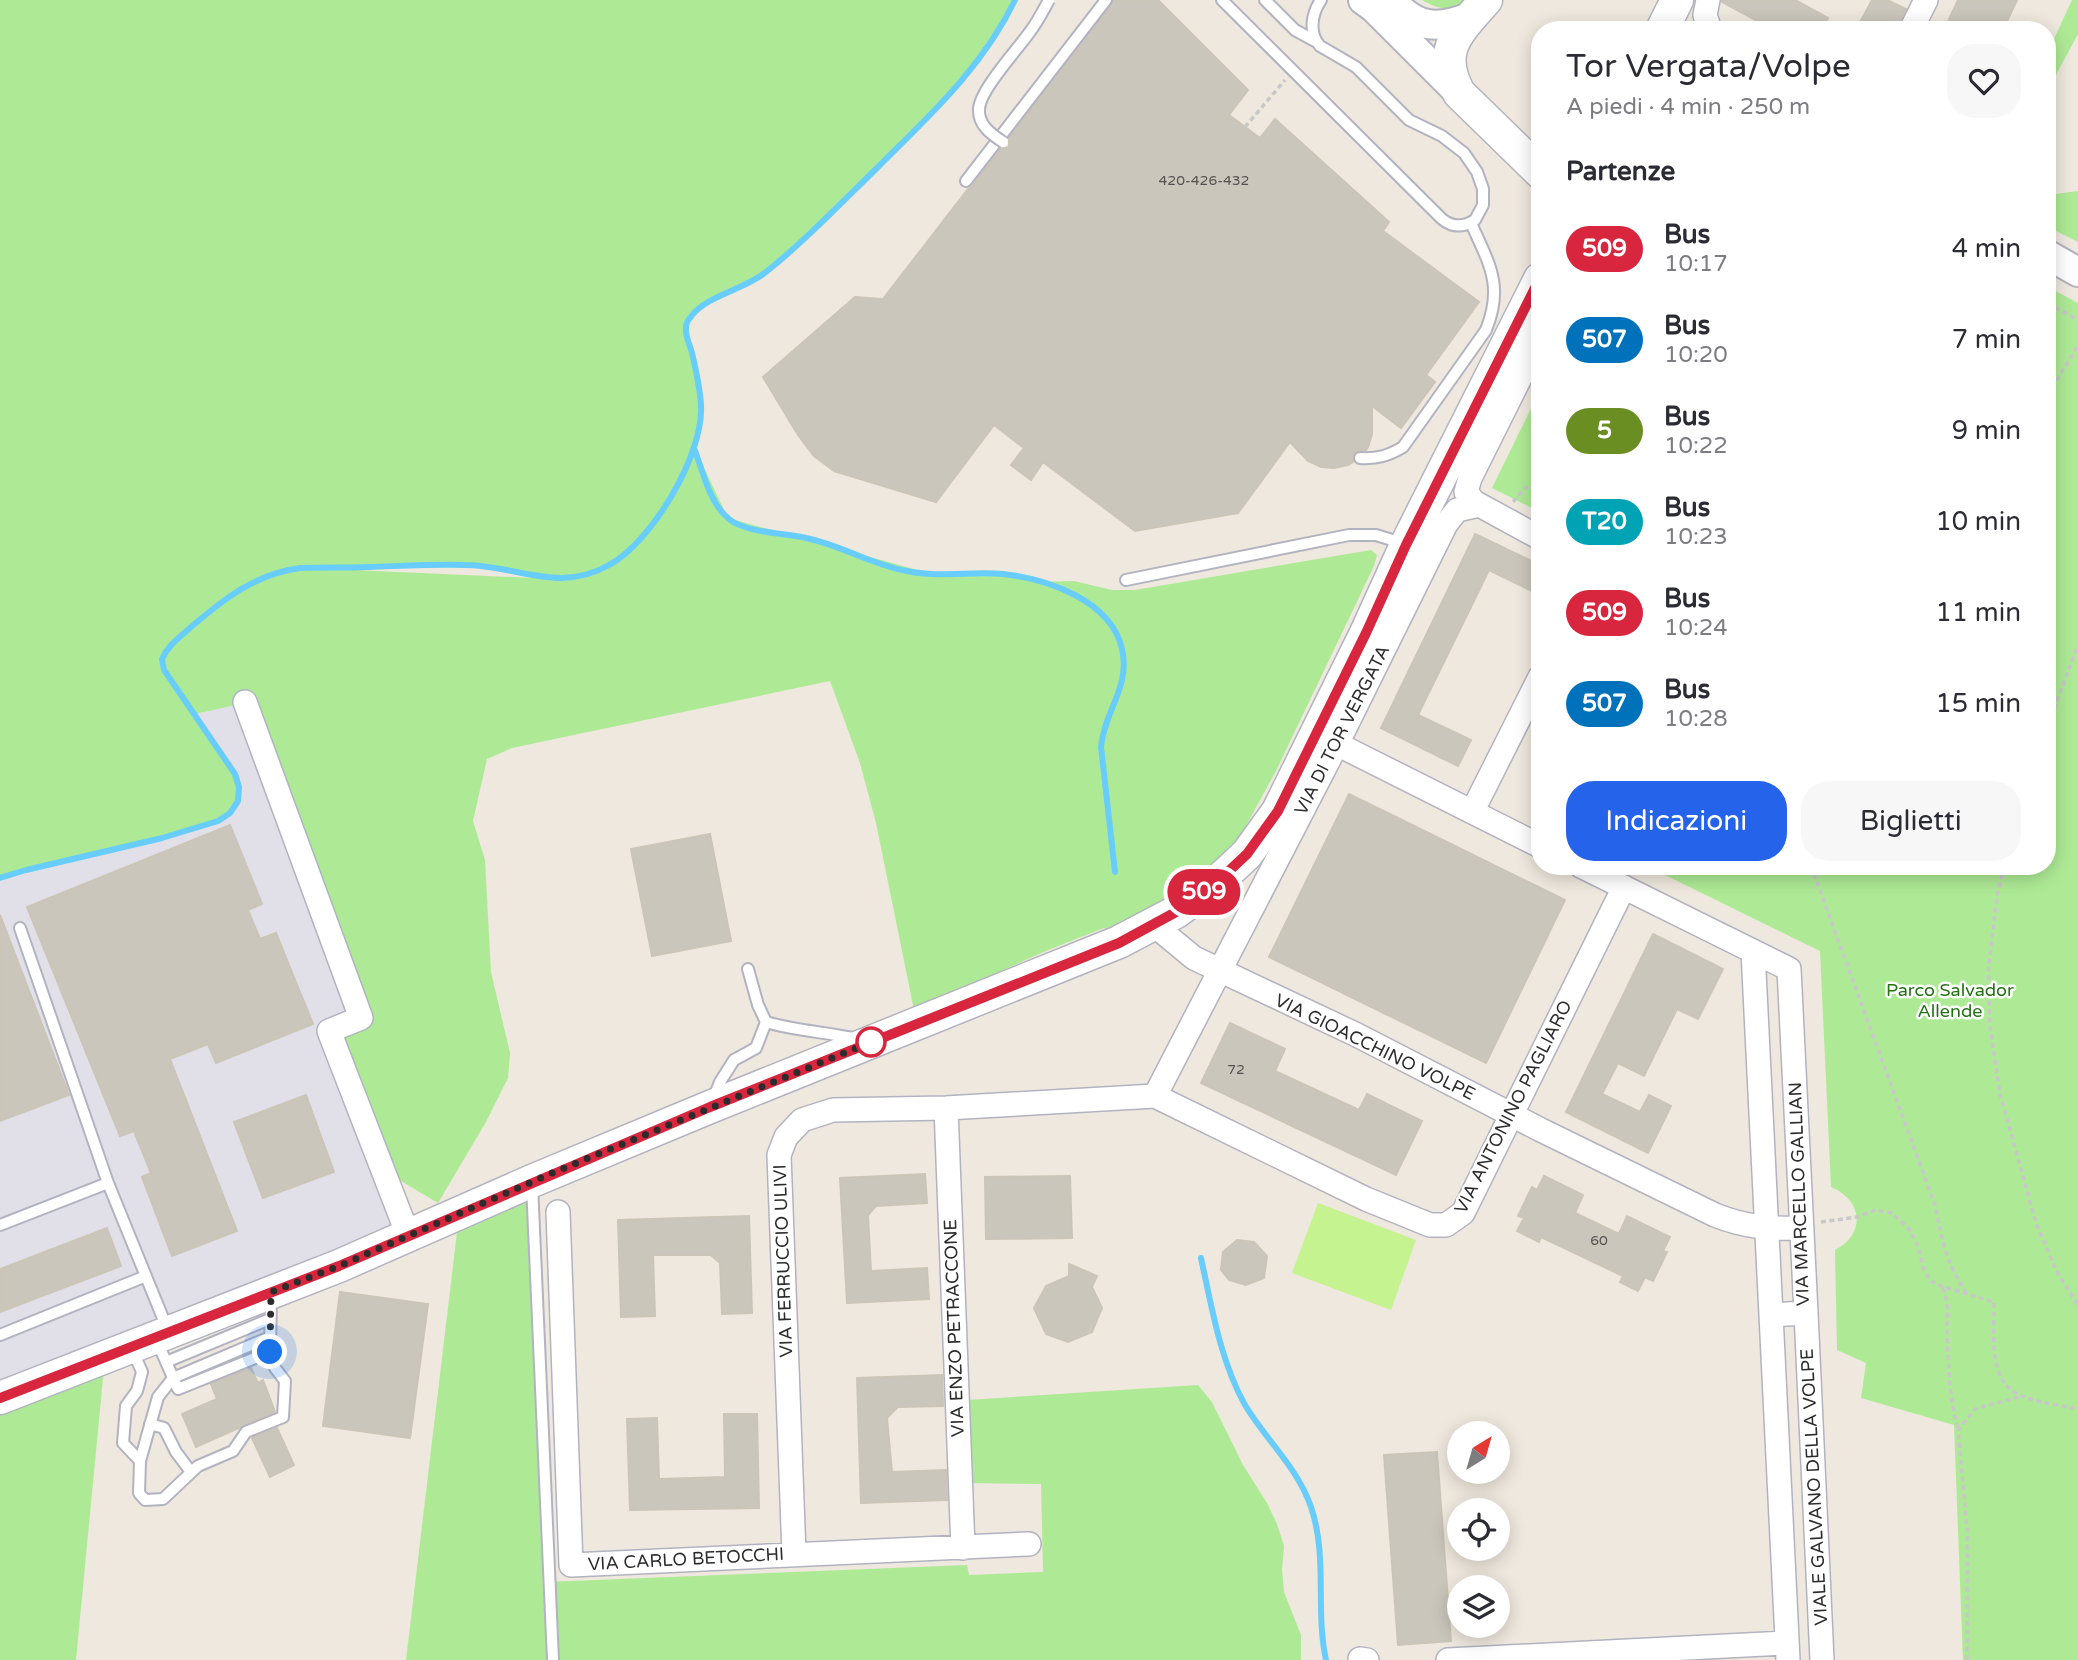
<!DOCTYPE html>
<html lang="it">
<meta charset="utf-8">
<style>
body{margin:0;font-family:"Varela Round",sans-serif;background:#f7f7f7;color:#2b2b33;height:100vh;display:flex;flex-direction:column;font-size:26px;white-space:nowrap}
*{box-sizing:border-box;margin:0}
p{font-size:23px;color:#7c7c81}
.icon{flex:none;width:38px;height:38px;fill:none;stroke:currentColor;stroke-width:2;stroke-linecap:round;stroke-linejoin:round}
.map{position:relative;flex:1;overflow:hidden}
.panel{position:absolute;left:1531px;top:21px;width:525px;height:854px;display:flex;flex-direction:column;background:#fff;border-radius:28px;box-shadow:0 4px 18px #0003}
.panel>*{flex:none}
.badge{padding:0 14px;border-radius:23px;font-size:24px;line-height:46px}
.needle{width:46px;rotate:37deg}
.fabs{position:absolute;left:1447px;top:1421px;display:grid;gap:14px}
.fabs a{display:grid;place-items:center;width:63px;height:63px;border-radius:50%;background:#fff;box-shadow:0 4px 18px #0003;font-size:35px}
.you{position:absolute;width:35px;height:35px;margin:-18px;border:5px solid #fff;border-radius:50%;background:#1a73e8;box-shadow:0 0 0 10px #1a73e833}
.map>.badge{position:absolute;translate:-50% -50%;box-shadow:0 0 0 4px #fff}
h2{padding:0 35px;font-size:26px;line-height:63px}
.round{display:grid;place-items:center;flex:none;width:74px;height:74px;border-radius:28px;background:#f7f7f7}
.headline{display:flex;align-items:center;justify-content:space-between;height:119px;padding:0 35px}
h1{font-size:33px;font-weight:600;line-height:52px}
.cta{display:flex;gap:14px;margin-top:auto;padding:14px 35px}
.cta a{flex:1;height:80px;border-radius:28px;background:#2563eb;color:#fff;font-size:28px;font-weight:600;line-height:80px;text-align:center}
.cta a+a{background:#f7f7f7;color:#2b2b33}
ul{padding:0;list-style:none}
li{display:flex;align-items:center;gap:21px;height:91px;padding:0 35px}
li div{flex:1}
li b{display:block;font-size:26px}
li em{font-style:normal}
li .badge{min-width:77px;font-weight:700;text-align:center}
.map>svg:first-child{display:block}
.industrial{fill:#e1dfe7}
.green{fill:#aeea95;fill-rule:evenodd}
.pitch{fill:#c4f390}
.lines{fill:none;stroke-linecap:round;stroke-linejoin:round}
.stream{stroke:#68cdfa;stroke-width:6}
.building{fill:#cac6bc;stroke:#cbc5b7;stroke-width:2}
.service-casing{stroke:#b2b3c1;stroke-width:14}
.minor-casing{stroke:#b2b3c1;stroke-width:26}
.tertiary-casing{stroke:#b2b3c1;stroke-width:32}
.secondary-casing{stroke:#b2b3c1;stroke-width:35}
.path{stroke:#c8c8c8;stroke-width:3.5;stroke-dasharray:5 3.5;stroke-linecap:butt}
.service{stroke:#fff;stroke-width:10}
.minor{stroke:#fff;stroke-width:23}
.tertiary{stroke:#fff;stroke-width:28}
.secondary{stroke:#fff;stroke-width:32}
.service-bridge-casing{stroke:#b2b3c1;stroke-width:14;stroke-linecap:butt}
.service-bridge{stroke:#fff;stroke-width:10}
.line-casing{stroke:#fff;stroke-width:16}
.line{stroke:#d7263d;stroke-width:10}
.walk{stroke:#2c2c2c;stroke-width:7;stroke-dasharray:0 12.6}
.stop-dot{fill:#fff;stroke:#d7263d;stroke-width:3.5}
.labels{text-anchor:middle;stroke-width:5;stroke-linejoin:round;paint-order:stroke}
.number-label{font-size:14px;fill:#545250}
.street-label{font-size:18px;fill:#2c2c2c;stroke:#fff}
.park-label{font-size:18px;fill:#237214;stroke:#fff}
</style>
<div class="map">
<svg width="2078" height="1660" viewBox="0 0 2078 1660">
<rect width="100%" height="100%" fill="#efe8de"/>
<path class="industrial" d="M245 702 361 1018 404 1226 0 1387V879L45 866 178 833 218 820 195 714Z"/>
<path class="green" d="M0 0H1015L993 41 959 84 827 217 761 276 741 288 705 303 689 320 685 330 695 368 701 406 695 449 728 518 932 574H994L1038 582 1074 581 1112 590H1135L1371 550 1377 555 1374 566 1276 771 1241 835 1217 860 1172 895 1111 932 1104 928 1048 950 914 1010 876 823 860 763 830 681 512 748 487 759 473 821 485 860 491 972 510 1053 508 1078 486 1122 438 1203 396 1178 329 1031 361 1018 245 703 195 714C209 735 243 773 239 798 237 807 230 814 222 818 200 831 170 836 145 842 97 853 47 863 0 878ZM465 565 500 568 535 578 309 568Z
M1422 0H1467C1453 13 1437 9 1422 0Z
M2072 0H2078V34L2057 73 2048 99V52Z
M2048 188 2056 194 2078 191V242L2048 227Z
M2048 287 2078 303V1660H1963L1954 1425 1861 1398 1866 1363 1837 1350 1835 1250C1866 1234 1863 1200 1831 1187L1820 951 1661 873 1665 866H2048Z
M1540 390V512L1492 488Z
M527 1201 545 1582 967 1565 969 1575 1043 1572 1041 1484 969 1483 968 1400 1198 1385 1212 1402 1243 1465 1267 1503 1277 1524 1284 1546 1282 1570 1284 1592 1301 1635V1660H406L457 1232Z
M104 1368 76 1660H0V1412Z"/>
<path class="pitch" d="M1318 1203 1416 1240 1391 1310 1292 1273Z"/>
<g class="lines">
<path class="stream" d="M694 448C703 471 709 503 729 519 746 533 785 533 806 538 841 545 872 565 907 571 939 578 971 571 1003 574 1047 579 1111 600 1122 649 1131 686 1104 712 1101 747L1115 872
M0 878 26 870 162 838 218 821 230 813 238 801 239 787 235 774 164 670 162 659C168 645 180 637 191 627 224 599 255 574 300 568 323 567 346 568 369 567 401 566 433 564 465 565 517 565 558 594 609 565 652 542 704 454 701 405 700 388 696 370 692 353 690 345 685 336 686 328 686 324 688 320 690 318 704 296 744 290 766 272 806 240 841 203 878 167 930 115 983 67 1015 0
M1201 1258C1212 1308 1220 1360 1245 1405 1266 1440 1298 1468 1311 1507 1328 1557 1315 1609 1326 1660"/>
</g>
<path class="building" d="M1114 0H1158L1248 90 1229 115 1260 138 1275 119 1389 222 1383 231 1479 302 1426 375 1435 382 1401 428 1372 406V434L1368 447 1366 450 1356 451 1352 457 1353 462 1348 465 1334 468 1321 467 1308 461 1290 442 1238 513 1135 531 1043 462 1031 480 1011 465 1024 448 994 425 936 502 834 471 814 456 798 435 763 377 855 297 883 299 968 189 972 186 1000 149 1009 147V138Z
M1722 0H1795L1828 18 1822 30H1774L1722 2Z
M1872 0H1887L1906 9 1897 30H1856Z
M1958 0H2017L2003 30H1944Z
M1475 534 1540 565V595L1489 570 1418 715 1471 740 1458 766 1381 728Z
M1349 794 1565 900 1486 1063 1269 957Z
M230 825 262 904 248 910 260 939 276 933 313 1024 216 1063 208 1044 170 1059 237 1231 172 1256 142 1177 151 1173 134 1131 120 1136 27 907Z
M710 834 731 941 652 956 631 849Z
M0 915 69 1095 0 1121Z
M1653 934 1723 969 1698 1019 1677 1009 1644 1076 1618 1063 1602 1094 1640 1112 1649 1095 1671 1106 1648 1153 1566 1112Z
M1230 1023 1285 1049 1275 1071 1359 1110 1367 1094 1422 1121 1396 1175 1201 1083Z
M306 1095 334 1172 263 1198 234 1122Z
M925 1174 927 1203 876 1206 868 1215 871 1271 927 1268 929 1299 847 1303 840 1178Z
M1070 1176 1072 1238 986 1239 985 1177Z
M1544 1176 1583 1195 1575 1213 1619 1234 1627 1216 1670 1237 1663 1251 1667 1252 1653 1281 1645 1277 1638 1291 1620 1282 1623 1276 1541 1237 1539 1242 1517 1231 1524 1218 1518 1216 1532 1187 1537 1190Z
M749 1216 752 1313 722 1314 720 1263 711 1255H653L655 1316 621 1317 618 1220Z
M107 1228 121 1266 0 1312V1269Z
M1237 1240 1254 1242 1267 1256 1264 1278 1246 1285 1229 1280 1221 1270 1223 1252Z
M1069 1264 1097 1276 1092 1287 1102 1308 1092 1332 1068 1342 1046 1334 1034 1308 1046 1286 1069 1276Z
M340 1292 428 1304 410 1438 323 1426Z
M251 1368 258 1383 263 1380 275 1412 196 1447 182 1414 217 1399 211 1384Z
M942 1375 943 1406 898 1407 887 1418 892 1472 946 1470 947 1500 861 1503 857 1378Z
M724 1414H757L759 1508 630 1510 627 1419 657 1418 659 1479 725 1477Z
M277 1428 294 1465 270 1477 252 1438Z
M1437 1452 1451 1641 1398 1645 1384 1455Z"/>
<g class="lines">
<g class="service-casing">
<path id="service" d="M1222 0 1442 219C1453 228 1464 227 1475 220L1483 205V189L1477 172 1464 153 1442 136 1409 120 1356 67 1320 46C1308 33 1312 13 1321 0
M1265 0 1295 30 1315 41
M966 181 1106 0
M1360 458C1377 459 1388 456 1403 447L1486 330C1504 285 1489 264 1471 223
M1126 580 1349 535H1376L1405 544
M20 928 108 1183
M748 969 758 1005 766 1022C796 1031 827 1032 857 1039
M714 1097 720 1082 734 1060 756 1048 766 1022
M532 1184 553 1660
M0 1225 108 1183 167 1328
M0 1335 146 1276
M156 1339 178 1389 270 1352 271 1298
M132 1349 142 1372 137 1391 126 1406 123 1443 140 1461
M270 1352 275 1368 285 1381 283 1417 246 1432 233 1451 198 1466 163 1499 145 1500 139 1493 140 1461 158 1397 173 1378 270 1337
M166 1362 270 1319
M150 1424 164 1428 176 1452 191 1472"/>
</g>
<g class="minor-casing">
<path id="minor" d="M1708 0 1705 15 1710 30
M1911 30 1926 0
M1540 338 1470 478 1466 492 1474 502 1540 538
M245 702 361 1018 329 1031 408 1235
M1337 744 1540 846
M1472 812 1540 677
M1581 866 1789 969 1806 1313 1771 1315 1753 951
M1154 925 1194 958 1357 1035 1541 1130 1715 1215C1745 1227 1770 1229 1802 1228
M1155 1096 1337 744 1446 524 1457 510 1479 505
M946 1108 963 1548
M558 1212 571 1565 1029 1544
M1806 1313 1822 1660
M1771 1315 1788 1660
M794 1554 779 1155 786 1137 802 1120 833 1110 946 1108 1155 1096 1366 1199 1430 1225H1446L1463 1213 1624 887
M1360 1659 1367 1660
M1448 1660 1787 1643"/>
</g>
<g class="tertiary-casing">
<path id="tertiary" d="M1363 0 1374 8 1459 93
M1391 0C1417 29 1437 30 1472 16
M2048 255 2078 272"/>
</g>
<g class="secondary-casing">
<path id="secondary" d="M1486 0C1458 32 1436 50 1459 93L1540 172
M1662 30 1677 0
M0 1398 339 1266 532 1181 710 1107 1119 942 1176 912 1216 883 1247 854 1278 811 1366 633 1406 545 1540 279"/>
</g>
<path class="path" d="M1245 127 1285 80
M2048 303 2078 320
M2048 395 2078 345
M1513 502 1525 488 1540 486
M2048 725 2078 645
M1811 866 1935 1205C1943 1243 1945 1261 1967 1294
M2004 866 1997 896 1988 973 1990 1026 2000 1094 2036 1223 2057 1272 2078 1305
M1821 1222 1857 1217 1876 1210 1892 1213 1908 1228 1916 1241 1925 1273 1931 1281 1941 1286 1994 1302C1995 1332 1986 1381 2020 1395 2037 1403 2059 1405 2078 1409
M1942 1288C1951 1305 1946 1318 1947 1336 1949 1366 1949 1400 1958 1428
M1967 1660V1528L1958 1430 1975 1409 2022 1396"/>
<use href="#service" class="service"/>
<use href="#minor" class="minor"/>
<use href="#tertiary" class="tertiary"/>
<use href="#secondary" class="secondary"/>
<g class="service-bridge-casing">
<path id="service-bridge" d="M1003 142C991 134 978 125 979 109 980 90 1017 50 1029 33 1037 23 1043 11 1049 0"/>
</g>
<use href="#service-bridge" class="service-bridge"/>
</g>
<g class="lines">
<g class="line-casing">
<path id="line" d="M0 1398 339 1266 710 1107 1119 943 1176 912 1216 883 1247 854 1278 811 1366 633 1406 545 1540 278"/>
</g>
<use href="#line" class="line"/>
<path class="walk" d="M270 1352 271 1292 339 1266 557 1171 871 1042"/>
</g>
<circle class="stop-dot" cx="871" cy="1042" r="14"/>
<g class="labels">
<g class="number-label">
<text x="1204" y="185">420-426-432</text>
<text x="1236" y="1074">72</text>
<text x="1599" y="1245">60</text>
</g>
<g class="street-label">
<text transform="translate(1342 730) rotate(-63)" y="6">VIA DI TOR VERGATA</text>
<text transform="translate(1375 1047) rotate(26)" y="6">VIA GIOACCHINO VOLPE</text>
<text transform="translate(1513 1107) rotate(-63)" y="6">VIA ANTONINO PAGLIARO</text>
<text transform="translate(1799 1194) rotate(-92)" y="6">VIA MARCELLO GALLIAN</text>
<text transform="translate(783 1261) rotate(-92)" y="6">VIA FERRUCCIO ULIVI</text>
<text transform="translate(954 1328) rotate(-92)" y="6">VIA ENZO PETRACCONE</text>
<text transform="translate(1814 1487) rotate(-93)" y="6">VIALE GALVANO DELLA VOLPE</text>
<text transform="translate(686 1559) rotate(-3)" y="6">VIA CARLO BETOCCHI</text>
</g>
<g class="park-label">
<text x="1950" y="996">Parco Salvador<tspan x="1950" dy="21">Allende</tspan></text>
</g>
</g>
</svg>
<div class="fabs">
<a><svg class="needle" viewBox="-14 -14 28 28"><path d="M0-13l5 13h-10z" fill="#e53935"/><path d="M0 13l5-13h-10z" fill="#7c7c81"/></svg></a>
<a><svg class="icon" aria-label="locate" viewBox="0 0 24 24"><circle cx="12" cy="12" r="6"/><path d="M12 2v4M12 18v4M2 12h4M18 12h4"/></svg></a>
<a><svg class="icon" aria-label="layers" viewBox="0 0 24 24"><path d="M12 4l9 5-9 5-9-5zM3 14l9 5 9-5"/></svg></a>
</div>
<div class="you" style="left:270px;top:1352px"></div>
<b class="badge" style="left:1204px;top:892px;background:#d7263d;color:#fff">509</b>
<section class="panel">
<div class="headline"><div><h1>Tor Vergata/Volpe</h1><p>A piedi · 4 min · 250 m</p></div><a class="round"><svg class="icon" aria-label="heart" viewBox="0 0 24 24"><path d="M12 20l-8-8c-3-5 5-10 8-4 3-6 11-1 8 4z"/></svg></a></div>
<h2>Partenze</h2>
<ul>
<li><span class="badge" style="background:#d7263d;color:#fff">509</span><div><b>Bus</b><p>10:17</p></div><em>4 min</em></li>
<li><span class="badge" style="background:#0072bc;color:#fff">507</span><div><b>Bus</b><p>10:20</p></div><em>7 min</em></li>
<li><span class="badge" style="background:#6b8e23;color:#fff">5</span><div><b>Bus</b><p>10:22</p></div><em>9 min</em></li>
<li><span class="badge" style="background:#00a3b4;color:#fff">T20</span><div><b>Bus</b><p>10:23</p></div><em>10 min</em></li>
<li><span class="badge" style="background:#d7263d;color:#fff">509</span><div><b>Bus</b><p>10:24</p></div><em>11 min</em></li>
<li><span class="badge" style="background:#0072bc;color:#fff">507</span><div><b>Bus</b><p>10:28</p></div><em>15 min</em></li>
</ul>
<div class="cta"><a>Indicazioni</a><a>Biglietti</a></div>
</section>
</div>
